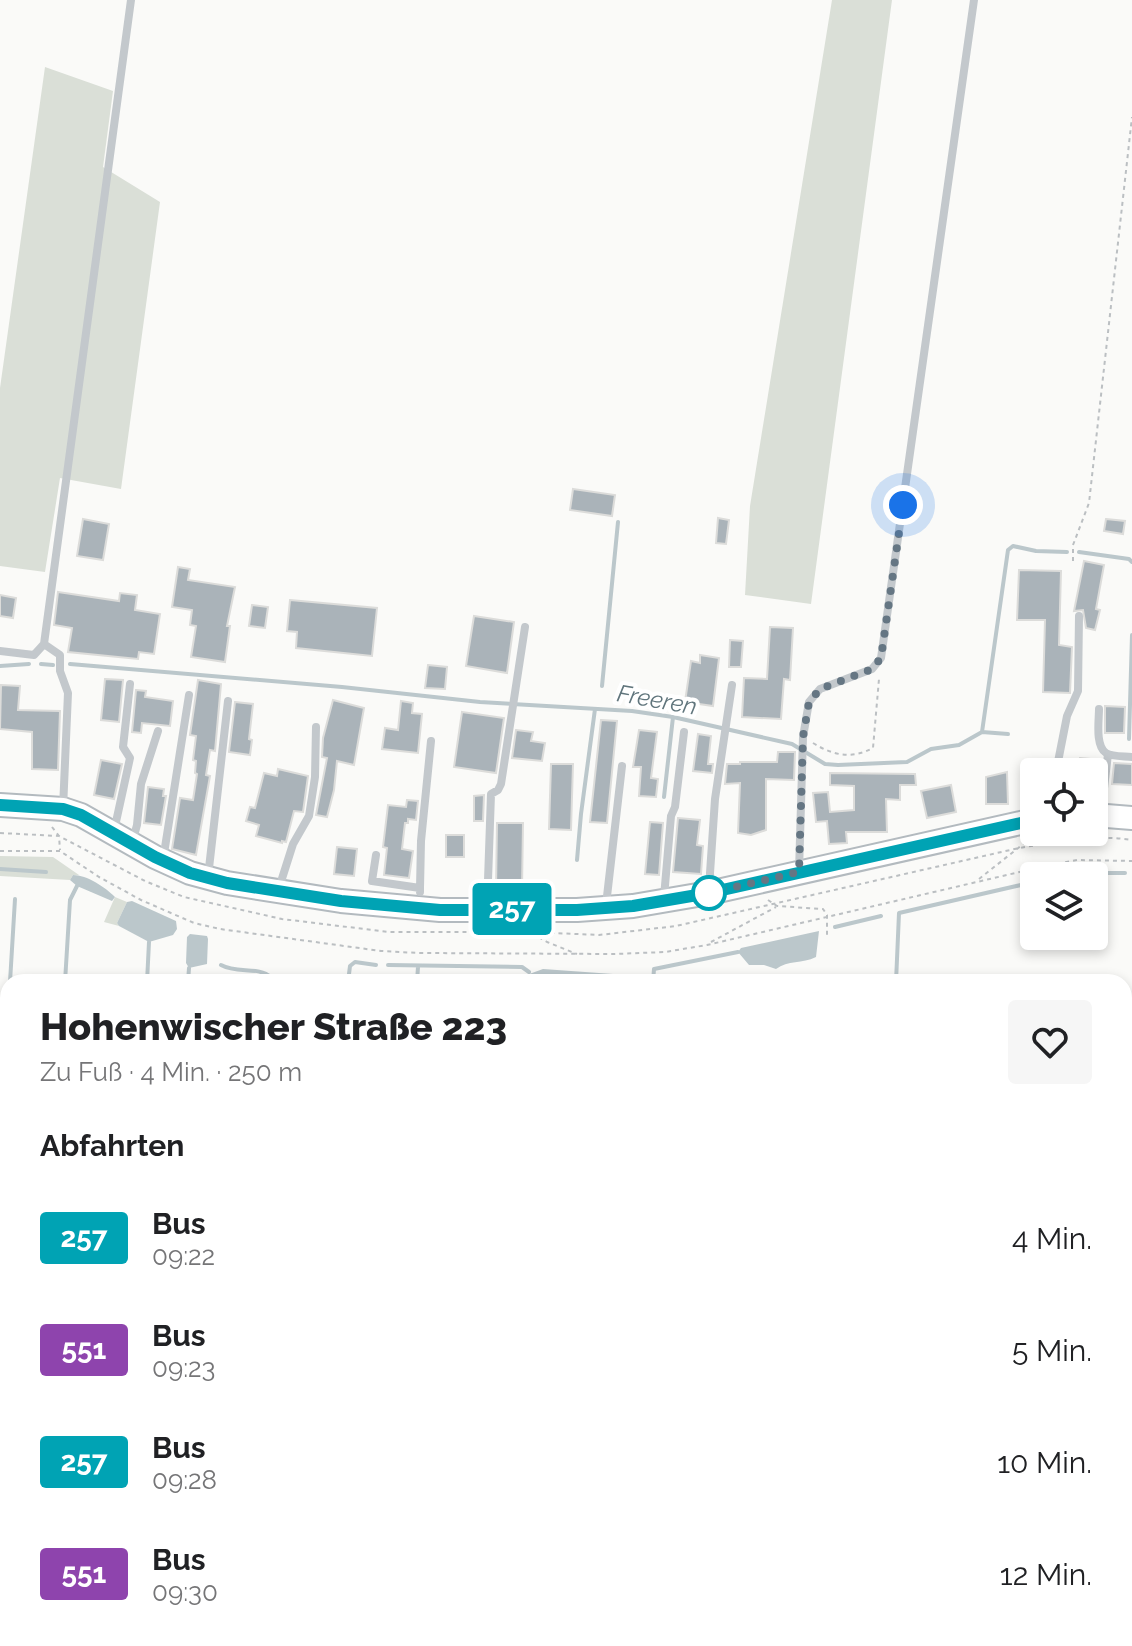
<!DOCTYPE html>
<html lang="de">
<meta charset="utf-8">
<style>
body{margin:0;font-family:Raleway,sans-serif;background:#f6f6f6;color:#202124;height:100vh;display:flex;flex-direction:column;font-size:30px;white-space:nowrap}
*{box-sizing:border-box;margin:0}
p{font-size:26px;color:#757577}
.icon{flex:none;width:44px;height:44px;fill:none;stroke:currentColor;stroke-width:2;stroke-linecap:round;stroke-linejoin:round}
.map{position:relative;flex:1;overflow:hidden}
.drawer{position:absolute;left:0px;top:974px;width:1132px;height:672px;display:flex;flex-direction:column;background:#fff;border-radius:24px 24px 0 0;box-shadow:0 4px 12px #0003}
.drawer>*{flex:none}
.badge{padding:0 16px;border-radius:6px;font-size:28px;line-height:52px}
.controls{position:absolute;left:1020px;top:758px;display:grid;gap:16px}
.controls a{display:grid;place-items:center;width:88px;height:88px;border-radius:8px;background:#fff;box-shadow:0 4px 12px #0003;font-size:40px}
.you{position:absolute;width:40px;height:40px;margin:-20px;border:6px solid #fff;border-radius:50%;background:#1a73e8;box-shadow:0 0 0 12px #1a73e833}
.map>.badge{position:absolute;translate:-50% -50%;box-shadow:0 0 0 4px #fff}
h2{padding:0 40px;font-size:30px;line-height:72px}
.round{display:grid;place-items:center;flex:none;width:84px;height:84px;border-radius:8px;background:#f6f6f6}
.summary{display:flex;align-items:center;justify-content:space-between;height:136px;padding:0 40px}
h1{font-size:38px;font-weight:800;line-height:60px}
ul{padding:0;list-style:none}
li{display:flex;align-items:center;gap:24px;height:112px;padding:0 40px}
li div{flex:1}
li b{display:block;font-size:30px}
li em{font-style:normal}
li .badge{min-width:88px;font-weight:700;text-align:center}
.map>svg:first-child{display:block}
.green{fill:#dadfd7}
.water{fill:#bbc7cb}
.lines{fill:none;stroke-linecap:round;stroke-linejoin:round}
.stream{stroke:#bbc7cb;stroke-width:4}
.canal{stroke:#bbc7cb;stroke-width:14}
.building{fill:#aab3b9;stroke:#dcdcda;stroke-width:2}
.secondary-casing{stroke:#b3babf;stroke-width:26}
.path{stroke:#bbbfc2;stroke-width:2;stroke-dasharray:4 4;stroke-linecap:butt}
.lane{stroke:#c3c8cc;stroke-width:8}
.secondary{stroke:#fff;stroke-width:22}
.line-casing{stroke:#fff;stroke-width:18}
.line{stroke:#00a3b4;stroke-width:12}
.walk{stroke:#657683;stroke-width:8;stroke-dasharray:0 14.4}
.stop-dot{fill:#fff;stroke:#00a3b4;stroke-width:4}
.labels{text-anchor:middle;stroke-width:8;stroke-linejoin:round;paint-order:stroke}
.water-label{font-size:24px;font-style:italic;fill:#60757c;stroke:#fff}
</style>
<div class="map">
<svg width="1132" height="1646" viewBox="0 0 1132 1646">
<rect width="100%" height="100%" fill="#fafaf8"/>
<path class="green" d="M832 0H892L811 604 745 595 750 506Z
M45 67 113 91 103 167 160 202 121 489 60 478 45 572 0 566V388Z
M0 856 53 857 79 875H73L70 880 0 876Z
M115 897 127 902 117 923 119 926 104 922Z
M1132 1537V1598L1124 1596V1538Z
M8 1561V1630H3L9 1640 4 1646H0V1562Z
M1124 1612 1132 1614V1646H595L620 1638H1124Z"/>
<path class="water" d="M73 875C87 875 105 887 115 897L112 901 77 886 70 880Z
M132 901 176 921 177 929 173 935 149 942 119 926 117 923 127 902Z
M819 931 816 957C802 964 788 960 776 969L764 965H749L738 952 741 948Z
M190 934 207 936 208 939 207 964 189 968 186 963 187 937Z
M543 969 627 975 631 981 521 982V977Z"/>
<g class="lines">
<path class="stream" d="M1079 552 1129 559 1132 562
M41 664 53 665
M70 664 342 687 480 702 632 711 673 717 792 744 825 764 838 765 907 762 931 749 959 745 982 732 1008 550 1013 546 1036 551 1067 552
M0 666 29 664
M602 686 618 522
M982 732 1008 734
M1129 739 1132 635
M664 797 673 717
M577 860 581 814 595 709
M0 869 46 872
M1057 876 1082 873H1125
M835 927 881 916
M221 965C237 974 258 966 271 977V982
M388 965 522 967 529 972
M10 982 15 899
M65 982 70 900 77 886
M147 982 149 942
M188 982 189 968
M348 982 350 966 355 962 376 965
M417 982 418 967
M653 982 654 969 738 952
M896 982 899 913 1034 882
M0 1156 8 1022
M154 1646V1638"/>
<path class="canal" d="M1124 1440H1132
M273 1646 289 1638"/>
</g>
<path class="building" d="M573 489 615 495 612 516 570 510Z
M718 518 729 520 726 544 716 543Z
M83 519 109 524 103 560 77 556Z
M1106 519 1125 521 1123 534 1104 531Z
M1084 561 1104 565 1096 609 1100 610 1095 630 1086 628 1083 610 1074 611Z
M178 567 190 569 188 580 235 587 227 626H230L225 662 191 657 196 626 190 625 192 610 172 607Z
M1019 570 1061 571 1059 645 1072 647 1070 693 1043 692 1045 620H1017Z
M58 592 119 601 120 593 137 595 135 610 160 614 154 654 139 652 138 659 68 652 72 628 54 625Z
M0 595 16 598 13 618 0 616Z
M290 600 377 608 372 656 296 648 297 632 287 631Z
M252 605 268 607 265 628 249 626Z
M474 616 514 622 507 673 466 666Z
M770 627 793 628 790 680 784 679 781 719 742 717 744 678 767 679Z
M730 640 743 641 741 667H729Z
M700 655 719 658 713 706 685 702 691 661 700 663Z
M428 665 447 667 445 689 425 688Z
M105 679 123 680 119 722 101 720Z
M198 680 221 684 215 751 210 750 206 775 210 776 196 855 172 849 180 798 193 800 197 774 195 773 196 761 193 760 196 736 190 735Z
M1 685 20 686 18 710 60 711 58 770 32 769V732L0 729Z
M136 690 146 691 145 697 173 701 170 726 142 723 141 733 132 732Z
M333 700 364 708 354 765 337 761 334 790 327 817 316 815 327 758 322 757 323 738Z
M401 701 413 703 412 713 422 714 418 753 382 749 385 728 398 730Z
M235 702 253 704 249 739 252 740 250 755 229 752Z
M1105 706 1125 707 1124 733H1105Z
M462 712 504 718 496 773 454 767Z
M601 720 617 721 607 823 590 822Z
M516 730 533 732 531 741 545 743 542 761 512 758Z
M639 730 657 732 651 778 658 779 656 797 639 796 641 767H633Z
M698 734 711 736 708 764H713L712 773 693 771Z
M778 752H795L794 780 766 779V830L751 835 738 833 740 783 725 784 727 764H740V762H777Z
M1080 758 1100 760 1098 783H1094V772H1079Z
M101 760 122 764 114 799 94 795Z
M1114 763 1132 764V785L1112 784Z
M551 764H573L571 830 549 829Z
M278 769 308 776 303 812 294 811 286 842 282 841V843L256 836 259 825 246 821 250 807 255 808 264 773 277 776Z
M1007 772 1008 804H986V777Z
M830 773 915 774 916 785H900V800L886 799 887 832H846L847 843 829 844 827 821 816 822 813 793 828 792 830 812 854 810V786L830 785Z
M951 785 956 812 927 818 921 791Z
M148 787 164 789 163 796H166L161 825 144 823Z
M484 795 483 821H474V796Z
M407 800 418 801 416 820 408 819V823H405L402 849 413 851 409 878 384 875 387 848 383 847 388 805 406 807Z
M678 818 700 820 697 845 703 846 701 874 673 872Z
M650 822 663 823 659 875 645 874Z
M497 823H523L522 889H496Z
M446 835H464V857H446Z
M337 847 357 849 354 876 334 874Z"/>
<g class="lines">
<g class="secondary-casing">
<path id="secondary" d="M0 805 63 809 81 815 155 857 190 873 227 883 341 901 440 910H577L633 906 709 893 1034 820
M1094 815 1132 818
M1124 1474H1132
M354 1646 370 1638"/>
</g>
<path class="path" d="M1073 561V545L1089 503 1132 117
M813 743C834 756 852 759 873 748L879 679
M52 827 59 836 60 850
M0 833 59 836 145 881 184 897 282 919 389 932H531L599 935 676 926 1019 848C1056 842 1094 834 1132 840
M0 851H60L99 877 141 900 194 923 220 929 381 951 419 953 615 954 665 952 707 945 1041 867 1077 860 1132 861
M979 879 1027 841
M768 900 777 906 823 909 827 915V938
M525 929 547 942 577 954
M711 942 776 907
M1124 1453H1132
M1124 1604 1132 1606
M301 1646 318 1638
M580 1646 602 1638"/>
<path class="lane" d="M0 651 34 655 44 644
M1099 709C1099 720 1095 746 1106 753 1112 757 1125 756 1132 757
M1056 772 1067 716 1078 691 1079 616
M63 809 68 693 60 671V655L44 644 131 0
M1101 814 1108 754
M114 831 130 758 123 747 130 684
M132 843 137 825 141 784 158 731
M376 855 372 881 420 888V892
M163 860 189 695
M799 872 803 737 809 702 820 689 872 669 881 658 974 0
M208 877 228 701
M279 888 293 844 309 816 315 777 316 727
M420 888 421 841 431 741
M711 891 710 873 715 799 732 685
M664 897 671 816 675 807 684 732
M606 905 622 766
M487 909 491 794 498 790 501 784 525 627"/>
<use href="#secondary" class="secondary"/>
</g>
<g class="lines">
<g class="line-casing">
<path id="line" d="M0 805 63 809 81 815 155 857 190 873 227 883 341 901 440 910H577L633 906 709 893 1034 820"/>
</g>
<use href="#line" class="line"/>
<path class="walk" d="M709 893 799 872 803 737 809 702 820 689 872 669 881 658 903 505"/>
</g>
<circle class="stop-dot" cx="709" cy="893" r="16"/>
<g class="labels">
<g class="water-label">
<text transform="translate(657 700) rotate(10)" y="8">Freeren</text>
</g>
</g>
</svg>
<div class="controls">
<a><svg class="icon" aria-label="locate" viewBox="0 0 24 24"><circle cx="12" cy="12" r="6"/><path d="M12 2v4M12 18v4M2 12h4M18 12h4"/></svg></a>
<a><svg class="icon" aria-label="layers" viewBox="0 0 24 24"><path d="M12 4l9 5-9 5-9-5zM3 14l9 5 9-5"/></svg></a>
</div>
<div class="you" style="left:903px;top:505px"></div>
<b class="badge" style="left:512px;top:909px;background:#00a3b4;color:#fff">257</b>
<section class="drawer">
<div class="summary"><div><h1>Hohenwischer Straße 223</h1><p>Zu Fuß · 4 Min. · 250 m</p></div><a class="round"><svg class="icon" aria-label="heart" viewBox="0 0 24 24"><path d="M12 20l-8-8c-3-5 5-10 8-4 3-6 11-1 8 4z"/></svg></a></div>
<h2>Abfahrten</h2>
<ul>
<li><span class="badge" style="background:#00a3b4;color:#fff">257</span><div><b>Bus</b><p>09:22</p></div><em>4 Min.</em></li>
<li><span class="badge" style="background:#8e44ad;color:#fff">551</span><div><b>Bus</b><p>09:23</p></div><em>5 Min.</em></li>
<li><span class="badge" style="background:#00a3b4;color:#fff">257</span><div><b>Bus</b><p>09:28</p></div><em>10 Min.</em></li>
<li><span class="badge" style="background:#8e44ad;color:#fff">551</span><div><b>Bus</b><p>09:30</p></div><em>12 Min.</em></li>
</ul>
</section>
</div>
